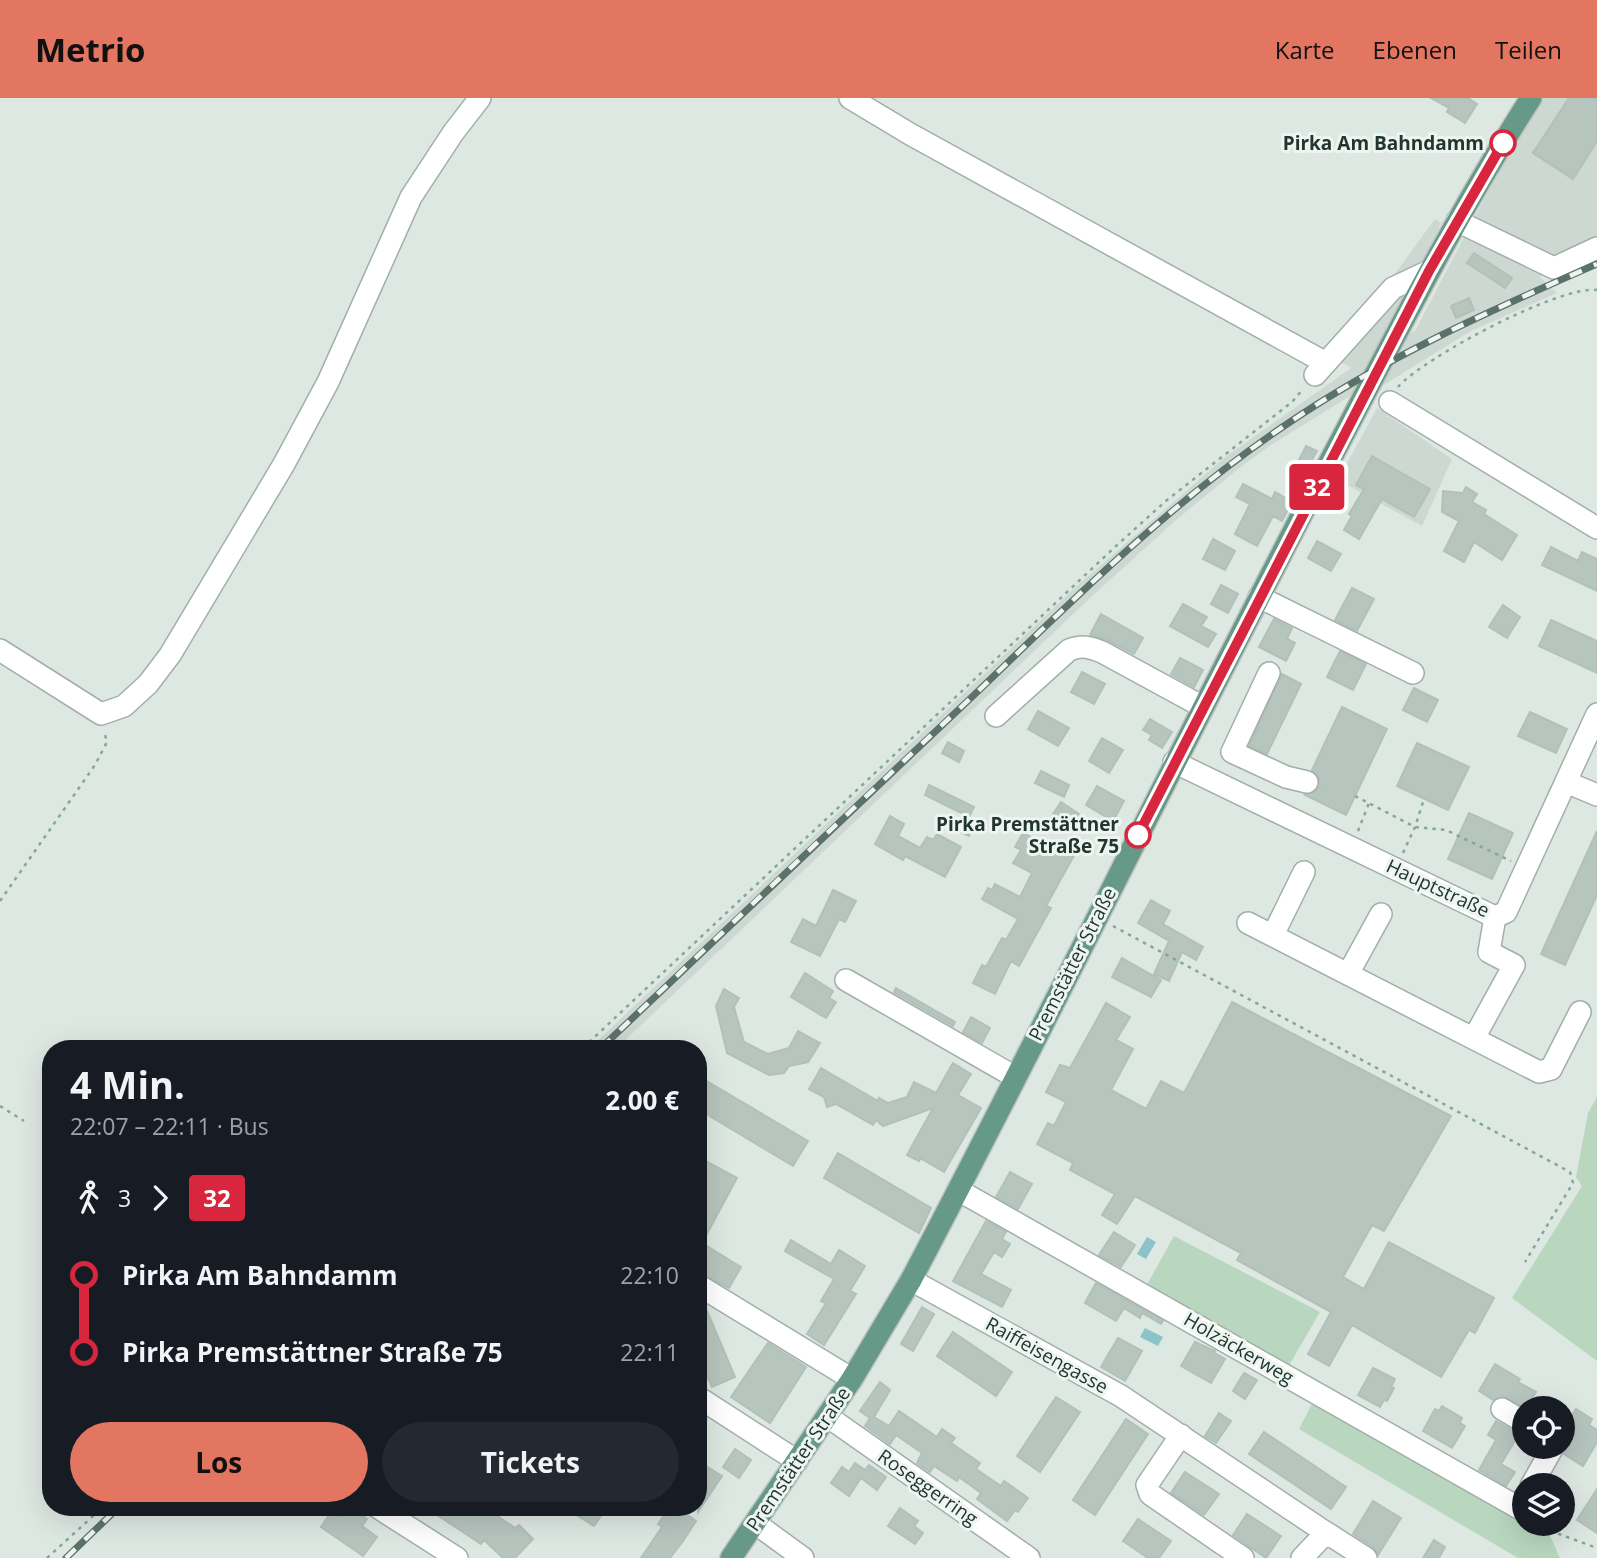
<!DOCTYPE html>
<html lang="de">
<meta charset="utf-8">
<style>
body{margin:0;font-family:"Open Sans",sans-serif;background:#242831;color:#f1f3f6;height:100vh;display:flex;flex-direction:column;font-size:26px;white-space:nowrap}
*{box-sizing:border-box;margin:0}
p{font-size:23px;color:#9ea1a6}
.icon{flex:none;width:38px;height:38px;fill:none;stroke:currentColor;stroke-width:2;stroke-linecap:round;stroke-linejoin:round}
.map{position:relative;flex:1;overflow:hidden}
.panel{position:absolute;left:42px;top:942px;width:665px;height:476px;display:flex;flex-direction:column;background:#171b24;border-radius:28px;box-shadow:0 7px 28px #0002}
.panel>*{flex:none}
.badge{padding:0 14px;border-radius:5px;font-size:24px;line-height:46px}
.tools{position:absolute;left:1512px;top:1298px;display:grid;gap:14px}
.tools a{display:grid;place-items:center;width:63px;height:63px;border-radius:50%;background:#171b24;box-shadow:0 7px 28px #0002;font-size:35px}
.map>.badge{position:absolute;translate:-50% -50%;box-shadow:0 0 0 4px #fff}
.legs{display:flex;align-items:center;gap:10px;height:77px;padding:0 28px;font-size:23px}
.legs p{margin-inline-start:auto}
.head{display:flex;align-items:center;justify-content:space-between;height:119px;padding:0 28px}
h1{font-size:38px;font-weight:700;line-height:52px}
.primary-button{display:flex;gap:14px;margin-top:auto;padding:14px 28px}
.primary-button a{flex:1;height:80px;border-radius:42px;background:#e37661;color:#111;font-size:28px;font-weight:700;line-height:80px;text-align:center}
.primary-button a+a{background:#242831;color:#f1f3f6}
ul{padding:0 28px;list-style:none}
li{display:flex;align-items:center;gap:24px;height:77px;font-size:26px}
li i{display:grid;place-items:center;width:10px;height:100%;margin:0 9px;background:currentColor}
li i::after{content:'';width:18px;height:18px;margin:-9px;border:5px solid;border-radius:50%;background:#171b24}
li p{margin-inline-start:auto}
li:first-child i{background:linear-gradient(#0000 50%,currentColor 0)}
li:last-child i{background:linear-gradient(currentColor 50%,#0000 0)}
header{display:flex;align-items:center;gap:42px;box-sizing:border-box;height:98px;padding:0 35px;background:#e37661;color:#111}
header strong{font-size:33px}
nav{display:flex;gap:38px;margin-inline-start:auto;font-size:24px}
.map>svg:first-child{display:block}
.built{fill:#cdd8d2}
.green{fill:#b9d7bf}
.water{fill:#8bc4c8}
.building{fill:#b7c5bf;stroke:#b1c1b9;stroke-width:2}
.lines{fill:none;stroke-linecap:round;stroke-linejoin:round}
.minor-casing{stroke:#a2afa9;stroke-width:24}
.major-casing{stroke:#bcc3c1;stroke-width:24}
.path{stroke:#82a899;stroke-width:2.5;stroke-dasharray:3.5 5;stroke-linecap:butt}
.minor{stroke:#fff;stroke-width:21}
.major{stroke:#679988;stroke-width:21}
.rail-casing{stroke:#5b726a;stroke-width:7}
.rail{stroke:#eef5f1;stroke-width:4.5;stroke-dasharray:13;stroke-linecap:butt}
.line-1-casing{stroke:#fff;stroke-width:16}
.line-1{stroke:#d7263d;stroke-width:10}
.stop-1-dot{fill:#fff;stroke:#d7263d;stroke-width:3.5}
.labels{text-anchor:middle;stroke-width:6;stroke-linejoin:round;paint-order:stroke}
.stop-label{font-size:19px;font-weight:bold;fill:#21362f;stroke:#eef5f1;text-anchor:end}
.street-label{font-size:19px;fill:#21362f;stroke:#eef5f1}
</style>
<header>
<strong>Metrio</strong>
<nav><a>Karte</a><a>Ebenen</a><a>Teilen</a></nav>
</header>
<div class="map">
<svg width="1597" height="1460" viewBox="0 0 1597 1460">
<rect width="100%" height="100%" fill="#dee8e3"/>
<path class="built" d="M1544 0H1597V155L1540 179 1557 195 1471 233 1382 288 1355 295 1271 347 1238 371 1176 422 1090 500 617 950H590L1078 487 1224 360 1351 270 1334 259 1435 121 1441 125 1392 239 1415 233 1502 67Z
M1377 310 1452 361 1422 428 1338 382Z"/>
<path class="green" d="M1597 999V1263L1512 1200 1582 1088 1576 1079 1588 1015Z
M1174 1138 1320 1214 1287 1271 1144 1192Z
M1316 1298 1524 1418V1426C1550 1426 1550 1439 1560 1460H1518L1299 1331Z"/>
<path class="water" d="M1147 1139 1156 1144 1146 1161 1137 1156Z
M1145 1230 1163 1239 1158 1248 1140 1239Z"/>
<path class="building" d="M1431 0H1468L1477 6 1465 25 1447 14 1449 10Z
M1569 0H1597V43L1573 81 1533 55Z
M1474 155 1512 180 1505 190 1467 165Z
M1469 200 1474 212 1456 220 1451 208Z
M1306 348 1317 353 1309 367 1299 362Z
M1372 358 1430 391 1414 419 1382 401 1359 441 1344 432 1352 418 1349 416 1364 391 1356 387Z
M1243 386 1272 401 1275 394 1292 404 1282 423 1273 418 1257 448 1235 436 1250 406 1236 399Z
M1466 389 1477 396 1472 404 1486 412 1484 416 1517 437 1502 462 1474 444 1464 464 1444 453 1459 423 1442 414 1443 393 1463 395Z
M1213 441 1235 453 1225 472 1203 461Z
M1317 443 1341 456 1331 473 1308 460Z
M1551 449 1578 463 1582 454 1597 461V493L1542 467Z
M1221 487 1238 496 1228 515 1211 506Z
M1352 490 1374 501 1357 533 1335 522Z
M1183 506 1207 519 1201 528 1216 536 1208 549 1170 528Z
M1503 507 1520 519 1507 540 1489 529Z
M1101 516 1143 540 1134 556 1107 542 1090 537Z
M1274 521 1292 530 1287 541 1295 545 1286 563 1259 549Z
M1551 522 1597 543V575L1539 548Z
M1340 553 1366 566 1353 592 1327 579Z
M1180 560 1203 572 1194 589 1171 576Z
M1082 574 1105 586 1094 606 1071 594Z
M1282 576 1301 586 1267 656 1249 648Z
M1414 590 1438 602 1427 624 1403 612Z
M1342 609 1387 631 1346 717 1305 697 1316 693 1320 688 1319 680 1312 672Z
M1038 613 1069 630 1058 648 1028 631Z
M1530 614 1567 631 1556 655 1518 638Z
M1150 621 1172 634 1162 650 1149 642 1152 637 1143 632Z
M1102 640 1123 652 1109 675 1089 663Z
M948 644 964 653 959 664 942 655Z
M1417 645 1469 669 1448 712 1397 688Z
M1041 673 1069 687 1064 699 1035 685Z
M929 687 974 709 969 719 925 697Z
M1097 688 1124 703 1113 723 1086 707Z
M1061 704 1079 716 1068 732 1050 721Z
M1469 715 1513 735 1492 781 1448 761Z
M890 718 904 726 898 738 920 750 927 739 933 742 937 736 961 749 945 779 905 758 903 762 875 746Z
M963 722 974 727 969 738 958 733Z
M1597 733V797L1565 867 1541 856Z
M1023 735 1055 752 1059 745 1076 754 1046 808 1051 810 1031 846 1019 868 1011 863 995 896 973 885 982 867 986 869 1002 840 1006 842 1018 821 982 801 988 790 992 792 995 786 1020 799 1032 775 1013 765 1021 752 1015 749Z
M833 792 856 803 845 824 839 821 820 858 791 844 803 821 816 828Z
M1151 802 1170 813 1163 826 1203 849 1196 862 1182 854 1169 883 1154 876 1169 843 1138 825Z
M1122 860 1161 882 1151 899 1112 879Z
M805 875 833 893 829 900 836 904 826 920 791 899Z
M896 890 955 924 953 928 894 894Z
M724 891 739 900 734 909 744 944 768 956 789 950 798 933 820 945 808 964 789 968 784 975 769 977 727 955 716 908Z
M1232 904 1451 1018 1384 1133 1372 1127 1343 1179 1364 1191 1389 1144 1494 1200 1475 1235 1469 1232 1441 1279 1352 1227 1329 1268 1308 1256 1331 1214 1237 1162 1241 1155 1135 1098 1117 1126 1102 1117 1115 1096 1070 1072 1073 1065 1037 1046 1048 1025 1054 1028 1066 1004 1046 994 1060 967 1070 970 1106 905 1130 919 1116 942 1133 951 1111 992 1146 1011 1161 983 1184 995Z
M971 919 990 930 982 945 963 934Z
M953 965 971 976 958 997 981 1010 944 1074 920 1060 919 1063 907 1057 933 1010 883 1028 876 1022 873 1027 836 1006 827 1009 824 999 809 991 821 970 878 1003 879 1000 888 1005 907 999 914 984 936 995Z
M698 978 808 1043 793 1068 698 1011Z
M838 1055 931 1110 919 1135 824 1080Z
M698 1059 737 1080 702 1145 741 1169 729 1190 698 1174Z
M1010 1074 1032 1086 1018 1111 996 1099Z
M986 1123 1006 1134 1002 1141 1010 1146 1002 1159 994 1154 981 1176 1011 1192 1002 1209 953 1183Z
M1114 1134 1135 1147 1121 1169 1099 1157Z
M791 1142 831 1166 839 1152 865 1168 850 1193 856 1196 824 1247 807 1236 826 1205 821 1203 834 1181 785 1153Z
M1096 1185 1163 1223 1161 1226 1142 1215 1140 1220 1124 1210 1116 1223 1085 1205Z
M698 1203 704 1206 735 1279 712 1289 698 1258Z
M922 1209 934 1216 913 1253 901 1246Z
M953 1234 1012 1274 996 1298 937 1258Z
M1118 1240 1142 1253 1125 1283 1101 1269Z
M1195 1244 1215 1253 1214 1255 1225 1261 1211 1285 1181 1268Z
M768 1245 806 1269 770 1325 731 1299Z
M1495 1266 1520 1281 1518 1284 1536 1294 1529 1306 1526 1304 1524 1309 1503 1298 1493 1302 1479 1293Z
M1373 1270 1395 1281 1391 1289 1394 1290 1387 1303 1384 1302 1380 1309 1358 1297Z
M1244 1275 1257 1282 1245 1301 1233 1293Z
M880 1284 890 1292 874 1319 889 1328 899 1313 937 1339 942 1331 955 1340 951 1345 980 1365 976 1371 1001 1388 1004 1383 1028 1400 1018 1414 1015 1412 1007 1423 977 1401 981 1395 959 1379 957 1383 934 1368 930 1374 917 1365 922 1355 896 1337 890 1346 865 1328 870 1320 860 1313Z
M1056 1299 1080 1314 1040 1374 1017 1358Z
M1442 1308 1462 1320 1460 1325 1465 1328 1452 1350 1423 1333 1435 1311 1439 1313Z
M1576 1311 1592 1321 1589 1327 1597 1332V1344L1583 1368 1564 1356 1566 1350 1565 1343 1569 1336 1563 1332Z
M1219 1315 1231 1323 1216 1345 1205 1338Z
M1126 1321 1148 1336 1095 1417 1073 1402Z
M1496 1323 1519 1336 1501 1366 1515 1374 1506 1388 1479 1372 1496 1342 1488 1337Z
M1264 1334 1346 1389 1331 1411 1249 1356Z
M735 1351 751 1362 739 1380 723 1369Z
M698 1363 722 1378 698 1414Z
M855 1365 865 1372 869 1367 886 1379 877 1392 861 1380 849 1398 831 1385 842 1369 849 1374Z
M1185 1374 1219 1396 1204 1417 1171 1395Z
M1597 1391V1435L1577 1422Z
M1373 1403 1401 1420 1378 1457 1373 1449 1353 1436Z
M346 1409H350L367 1421 362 1428 377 1439 363 1458 321 1429 331 1414 339 1419Z
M425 1409H458L476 1420 484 1409 515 1430 519 1427 533 1441 515 1460H503L484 1442 481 1446Z
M564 1409H607L594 1428Z
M676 1409 696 1423 683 1443 670 1460H641L662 1429 658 1426 667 1413 671 1416Z
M900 1410 918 1423 914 1428 923 1435 915 1446 888 1428Z
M1247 1416 1281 1438 1266 1460 1233 1437Z
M1138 1421 1171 1443 1159 1460H1148L1123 1443Z
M1434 1442 1445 1449 1439 1460H1423Z"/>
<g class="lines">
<g class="minor-casing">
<path id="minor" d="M850 0 910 36 1326 265
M1457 123 1554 170 1597 150
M1315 277 1393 190 1429 173
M1390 304 1597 430
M1259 499 1413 575
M0 552 101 616 124 608 148 586 170 557 284 366 328 284 411 99 453 35 480 0
M1269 575 1232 654 1286 679 1307 684
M996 618 1069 552C1082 547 1090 549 1102 554L1203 609
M1174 664 1495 819 1506 814 1597 616
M1566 684 1597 697
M1248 825 1539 974 1551 971 1580 914
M1273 837 1304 774
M1348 876 1381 816
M846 882 1015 979
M1474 940 1514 867 1489 854 1495 819
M958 1092 1519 1410 1524 1400
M911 1182 1121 1298 1319 1430 1321 1440 1302 1460
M698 1187 852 1281
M698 1299 797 1363
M1502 1311 1524 1324
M827 1318 1029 1460
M1181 1337 1147 1387 1150 1396 1243 1460
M1531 1388 1553 1349
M377 1409 457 1460
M755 1425 803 1460
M1319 1430 1366 1460"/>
</g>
<g class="major-casing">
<path id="major" d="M731 1460 852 1281 911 1182C1049 921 1178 655 1314 393 1384 261 1450 126 1531 0"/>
</g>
<path class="path" d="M1398 289C1423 260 1560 187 1597 192
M1355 698 1415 729 1446 732 1511 763
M1358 733 1369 705
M1403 755 1415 729 1424 701
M0 803 95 667 107 644 104 633
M1113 828 1570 1074 1573 1085 1525 1164
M583 950 1116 448 1167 402 1292 304 1303 291
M0 1008 24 1023
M1544 1426 1559 1436 1597 1450
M47 1460 103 1409"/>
<use href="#minor" class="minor"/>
<use href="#major" class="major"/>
<g class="rail-casing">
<path id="rail" d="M601 950C725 832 849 714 974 597 1073 502 1170 405 1284 328 1382 261 1489 213 1597 166
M66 1460 119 1409"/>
</g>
<use href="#rail" class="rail"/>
</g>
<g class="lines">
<g class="line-1-casing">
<path id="line-1" d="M1138 737 1429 173 1503 45"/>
</g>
<use href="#line-1" class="line-1"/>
</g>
<g class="stop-1-dot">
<circle cx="1503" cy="45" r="12"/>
<circle cx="1138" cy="737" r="12"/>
</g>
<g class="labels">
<g class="stop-label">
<text x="1484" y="52">Pirka Am Bahndamm</text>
<text x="1119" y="733">Pirka Premstättner<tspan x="1119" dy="22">Straße 75</tspan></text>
</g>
<g class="street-label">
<text transform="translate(1438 790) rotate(25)" y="7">Hauptstraße</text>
<text transform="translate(1072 866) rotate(-63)" y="7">Premstätter Straße</text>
<text transform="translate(1239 1250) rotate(30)" y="7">Holzäckerweg</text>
<text transform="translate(1047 1257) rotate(29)" y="7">Raiffeisengasse</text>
<text transform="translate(798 1361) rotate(-56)" y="7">Premstätter Straße</text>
<text transform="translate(928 1389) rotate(35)" y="7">Roseggerring</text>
</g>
</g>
</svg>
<div class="tools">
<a><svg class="icon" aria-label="locate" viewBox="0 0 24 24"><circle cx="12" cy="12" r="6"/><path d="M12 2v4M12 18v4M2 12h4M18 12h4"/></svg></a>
<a><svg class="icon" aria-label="layers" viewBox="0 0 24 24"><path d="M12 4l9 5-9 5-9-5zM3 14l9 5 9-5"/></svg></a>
</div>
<b class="badge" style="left:1317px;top:389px;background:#d7263d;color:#fff">32</b>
<section class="panel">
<div class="head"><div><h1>4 Min.</h1><p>22:07 – 22:11 · Bus</p></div><b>2.00 €</b></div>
<div class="legs"><svg class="icon" aria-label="walk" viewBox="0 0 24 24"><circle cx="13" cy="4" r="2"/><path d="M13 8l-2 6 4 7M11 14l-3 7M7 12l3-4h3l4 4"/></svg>3<svg class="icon" aria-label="forward" viewBox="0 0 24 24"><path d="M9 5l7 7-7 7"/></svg><b class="badge" style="background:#d7263d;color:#fff">32</b></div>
<ul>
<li><i style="color:#d7263d"></i><b>Pirka Am Bahndamm</b><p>22:10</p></li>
<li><i style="color:#d7263d"></i><b>Pirka Premstättner Straße 75</b><p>22:11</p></li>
</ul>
<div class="primary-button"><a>Los</a><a>Tickets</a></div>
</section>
</div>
